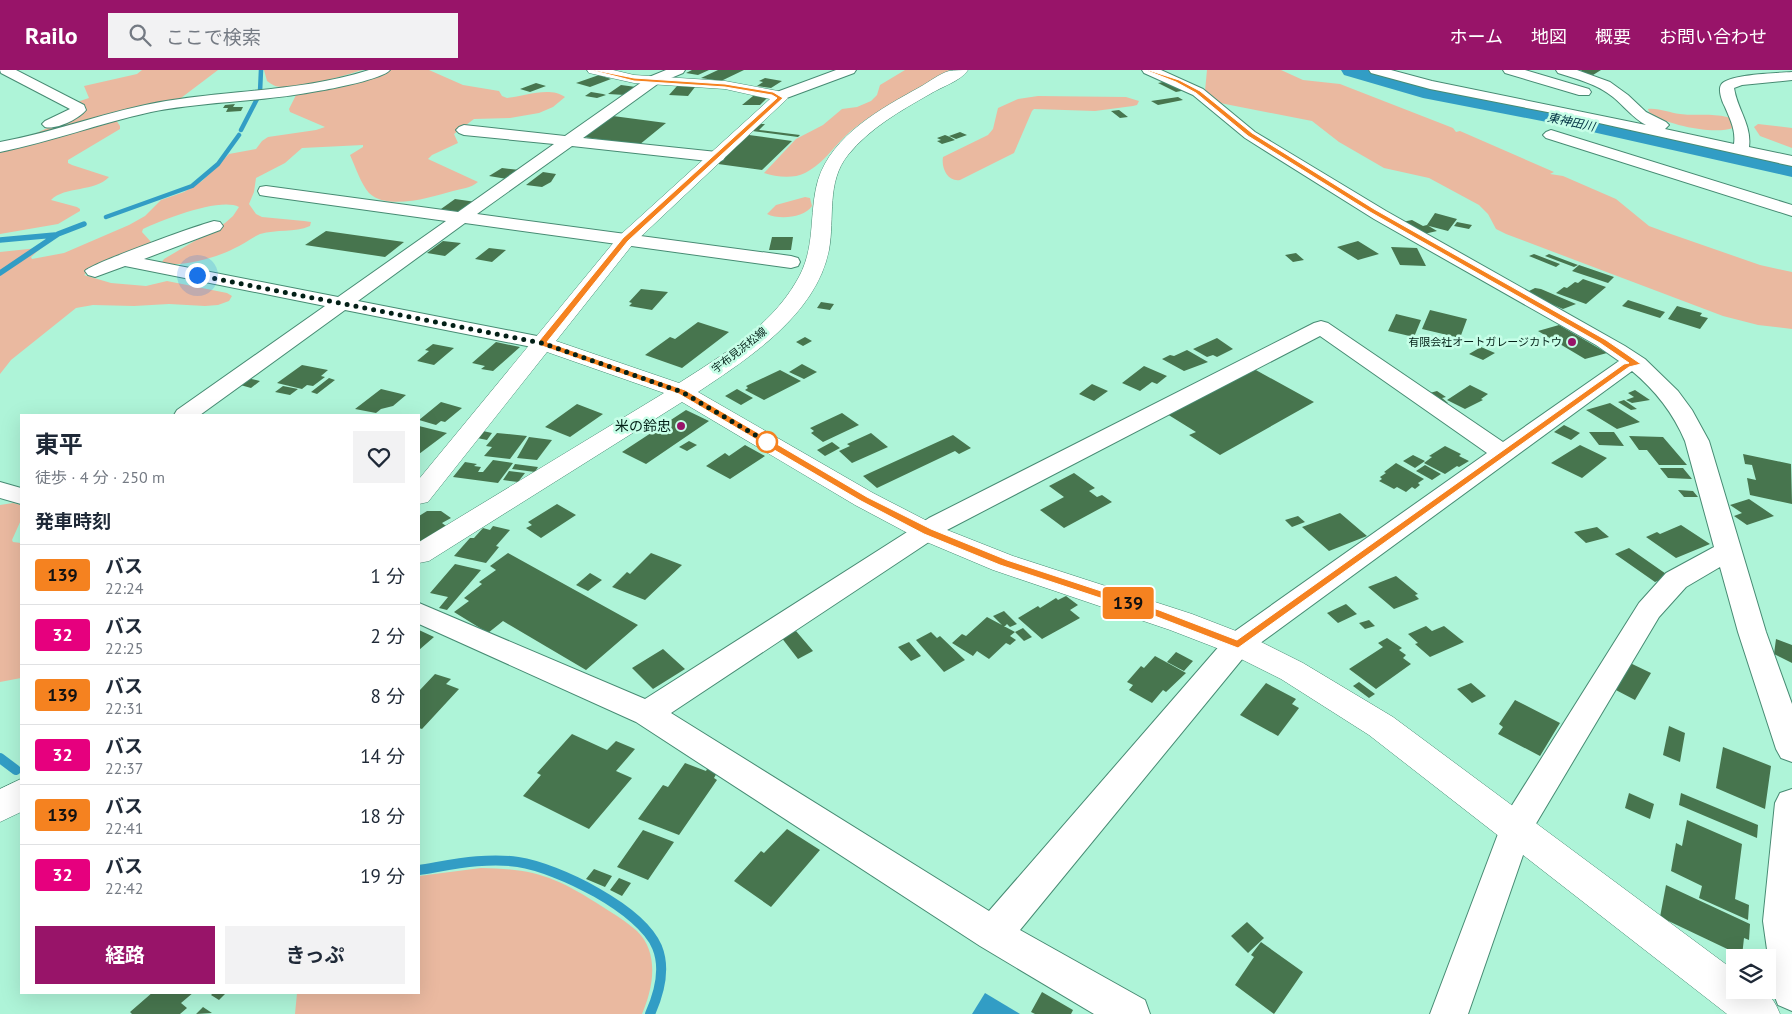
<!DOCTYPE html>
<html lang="ja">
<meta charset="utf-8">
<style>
body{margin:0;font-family:"PT Sans","Noto Sans JP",sans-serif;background:#f2f2f3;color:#1f2937;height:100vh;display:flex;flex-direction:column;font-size:19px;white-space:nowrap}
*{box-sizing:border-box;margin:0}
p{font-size:16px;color:#747a83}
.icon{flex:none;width:28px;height:28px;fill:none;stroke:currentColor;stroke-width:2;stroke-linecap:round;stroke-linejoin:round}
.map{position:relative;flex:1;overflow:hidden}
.panel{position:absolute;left:20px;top:344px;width:400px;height:580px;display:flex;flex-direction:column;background:#fff;border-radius:0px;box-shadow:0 5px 20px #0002}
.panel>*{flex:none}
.badge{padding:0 10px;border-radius:4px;font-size:18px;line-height:32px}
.tools{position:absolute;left:1726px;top:879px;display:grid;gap:10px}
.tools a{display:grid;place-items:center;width:50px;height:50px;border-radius:0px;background:#fff;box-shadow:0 5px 20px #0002;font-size:25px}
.you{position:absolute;width:25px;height:25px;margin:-12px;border:4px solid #fff;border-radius:50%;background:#1a73e8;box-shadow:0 0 0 8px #1a73e833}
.map>.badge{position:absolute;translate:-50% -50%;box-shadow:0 0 0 2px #fff}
h2{padding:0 15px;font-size:19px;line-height:45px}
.round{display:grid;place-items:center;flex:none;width:52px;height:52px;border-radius:0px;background:#f2f2f3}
.summary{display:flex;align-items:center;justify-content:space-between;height:85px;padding:0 15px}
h1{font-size:24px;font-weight:700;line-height:38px}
.primary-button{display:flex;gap:10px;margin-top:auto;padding:10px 15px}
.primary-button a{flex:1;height:58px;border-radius:0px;background:#981469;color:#fff;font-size:20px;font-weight:700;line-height:58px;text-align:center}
.primary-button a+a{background:#f2f2f3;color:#1f2937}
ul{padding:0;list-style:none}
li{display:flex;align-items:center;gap:15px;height:60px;padding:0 15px;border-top:1px solid #e0e1e3}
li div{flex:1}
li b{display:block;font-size:19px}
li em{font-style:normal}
li .badge{min-width:55px;font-weight:700;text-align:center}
header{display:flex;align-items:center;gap:30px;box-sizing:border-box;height:70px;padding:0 25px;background:#981469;color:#fff}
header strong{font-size:24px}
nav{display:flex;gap:28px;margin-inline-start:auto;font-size:18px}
.search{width:350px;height:45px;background:#f2f2f3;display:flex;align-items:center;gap:12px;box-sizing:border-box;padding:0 18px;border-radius:0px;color:#747a83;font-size:19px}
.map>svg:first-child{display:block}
.green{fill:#eab9a0}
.water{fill:#329dc5}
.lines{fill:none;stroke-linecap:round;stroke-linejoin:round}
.stream-far2{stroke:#329dc5;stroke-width:4.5}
.stream-far1{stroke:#329dc5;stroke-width:5.5}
.stream{stroke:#329dc5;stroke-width:10}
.river{fill:#329dc5;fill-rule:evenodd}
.building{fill:#47754e}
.street-casing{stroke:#478b73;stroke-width:2}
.secondary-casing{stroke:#478b73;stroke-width:1}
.street{fill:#fff;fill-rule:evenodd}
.secondary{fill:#fff;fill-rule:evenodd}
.line{fill:#f58220;stroke:#fff}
.walk{stroke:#032017;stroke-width:5;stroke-dasharray:0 9}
.poi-dot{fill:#981469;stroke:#c6fee7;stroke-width:2}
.stop-dot{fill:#fff;stroke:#f58220;stroke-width:2.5}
.labels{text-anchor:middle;stroke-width:5;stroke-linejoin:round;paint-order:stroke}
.far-poi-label{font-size:11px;fill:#032017;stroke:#c6fee7;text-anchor:end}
.far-street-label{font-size:11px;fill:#032017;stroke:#c6fee7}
.far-water-label{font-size:12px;font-style:italic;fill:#013243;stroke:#c6fee7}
.poi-label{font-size:14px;fill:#032017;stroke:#c6fee7;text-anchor:end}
</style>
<header>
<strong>Railo</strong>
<div class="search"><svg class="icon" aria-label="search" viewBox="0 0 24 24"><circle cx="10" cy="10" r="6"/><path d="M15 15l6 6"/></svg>ここで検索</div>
<nav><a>ホーム</a><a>地図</a><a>概要</a><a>お問い合わせ</a></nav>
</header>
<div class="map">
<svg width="1792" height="944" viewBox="0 0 1792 944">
<rect width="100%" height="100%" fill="#aef4d8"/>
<path class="green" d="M142 0H218L181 28 30 66 80 43 77 32 89 28 84 16 137 4Z
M264 0H363C342 6 302 19 281 17 276 17 271 14 267 11Z
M389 0H429L463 15 499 21 502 26 507 28C524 26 550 16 565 27L553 37 539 43 510 48 474 49 454 64 458 73 432 85 428 89 478 112C471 118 461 119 453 121 432 127 388 141 369 123 361 114 355 96 350 85L363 77V75L302 78 285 93 256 108 254 122 249 134 256 144 262 147 304 151 311 152 310 156C294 163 277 159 260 164 251 168 243 175 233 179 218 187 177 199 162 192L164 189 225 153 233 146 239 137C220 127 162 150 143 159L142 162 152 173 90 200 84 205 111 213 146 216 167 211 227 223 232 226 229 231 218 235 205 236 169 234 134 236 93 235 76 238 11 290 0 304V182L38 178 40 179 31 187 32 189 64 183 129 155 145 146 161 130 184 122 202 111 229 84 256 79 262 71 268 67 316 60 325 57 290 42 289 39 296 25Z
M905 0H950C918 19 882 36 852 60 835 74 825 93 805 103 793 109 776 107 764 103L796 69 823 55 842 39 857 37 871 31 877 25 880 15Z
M1207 0H1281L1303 10 1340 14 1453 58 1456 62 1460 61 1554 102 1550 104 1563 106 1616 129 1649 156 1668 163 1760 195 1792 202V259L1758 255 1723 246 1506 164 1496 159 1488 144 1479 135 1429 108 1384 98 1339 72 1312 51 1220 33 1205 21Z
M1038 26 1126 27 1139 31 1137 35 1133 36 1095 41 1034 39 1032 41 1014 83 960 110C948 112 941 99 943 87L988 65 993 59 998 38 1018 29Z
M1648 39C1660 38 1669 43 1680 44 1695 46 1711 43 1727 47L1730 48 1733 58C1714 65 1665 55 1649 42Z
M116 50 120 56V59L68 90V93L72 95 109 107C95 122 65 116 51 130L77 137 80 139V141L58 154 0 164V80Z
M1758 54 1792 58V78L1760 66 1754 57Z
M805 127 810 128 812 136C804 148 779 150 767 144L776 135Z
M13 433 21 435V450L12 470 13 472 21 473V608L0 612V435Z
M481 798C536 799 556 807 603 837 614 844 627 852 637 861 660 883 653 919 642 944H295L297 923 419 922V806Z"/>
<path class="water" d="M985 923 1020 944H972Z"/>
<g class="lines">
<path class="stream-far2" d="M260 22 261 0
M241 60 257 29
M106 147 192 116 218 94 239 65"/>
<path class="stream-far1" d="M0 170 55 165
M0 203 58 164 84 154"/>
<path class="stream" d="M0 688 16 700
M419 800C451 795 485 787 518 792 558 798 641 839 657 877 666 899 659 924 650 944"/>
<path class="river" d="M1341 0H1377L1427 15 1557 40 1792 91V107L1557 54 1423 28 1344 5Z"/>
</g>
<path class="building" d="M692 0H709L698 5 686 3Z
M718 0H744L721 11 701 8Z
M1582 0H1601L1593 5 1579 2Z
M599 5 611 9 590 17 576 13Z
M765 8 782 11 771 18 757 16 763 12 759 11Z
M1168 11 1186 20 1176 22 1158 13Z
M536 13 546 16 530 22 520 19Z
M621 15 636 17 625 25 608 24Z
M677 16 695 17 688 26 669 25Z
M591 22 603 24 606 25 597 28 585 26Z
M753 26 768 27 760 35H742Z
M1178 27 1183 30 1158 35 1151 31Z
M235 34 233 37H243L241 41 226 42 228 38H223L225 35Z
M1119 40 1128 47 1120 48 1111 41Z
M613 46 666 53 639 75 584 67Z
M761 54H765L759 60 800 65 798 67 752 61Z
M960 62 967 65 956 69 949 66Z
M749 65 792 71 762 100 718 94Z
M945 65 950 67 955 70 942 74 937 71 941 70 937 68Z
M502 98 520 100 507 109 489 106Z
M543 102 556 104 551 112 542 117 526 115Z
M455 129 476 132 460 142 441 139Z
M1435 143 1457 149 1448 161 1429 156 1427 155Z
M1412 150 1423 156 1427 155 1437 161 1424 164 1402 152Z
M1457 152 1472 155 1469 159 1454 156Z
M326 161 404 172 385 187 305 175Z
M772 167H793L791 180H769Z
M443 171 461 173 445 186 427 183Z
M1358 171 1379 184 1358 190 1337 177Z
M1391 177 1417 178 1426 196 1400 195Z
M489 178 506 180 492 192 475 189Z
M1296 183 1304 190 1293 192 1285 185Z
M1534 184 1560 194 1556 197 1529 186Z
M1549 184 1578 195 1574 197 1545 186Z
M1579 195 1614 207 1608 213 1572 201Z
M1583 209 1606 217 1586 234 1556 223 1564 217 1567 218 1575 212 1578 213Z
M1535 218 1541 219 1576 234 1563 239 1525 223Z
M641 219 668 222 652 240 629 236 632 233 629 232Z
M1628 230 1665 242 1660 248 1622 236Z
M821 232 834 234 830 240 817 238Z
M1677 236 1702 243 1700 246 1708 248 1700 259 1668 249Z
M1430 240 1467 249 1460 268 1422 259Z
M1396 244 1421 250 1414 267 1388 261Z
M698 252 729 262 682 298 645 285 670 267 675 269Z
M1559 255 1607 283 1585 289 1538 261Z
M805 267 812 271 803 276 796 272Z
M1217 268 1233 279 1217 287 1213 285 1207 287 1193 279Z
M496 272 520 277 493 301 481 299 485 296 472 293Z
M433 274 454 278 434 295 417 291 429 281 425 280Z
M1481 277 1495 283 1483 290 1469 284Z
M1187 280 1208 292 1184 301 1162 289 1170 285 1174 286Z
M802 294 817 302 804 309 789 302Z
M302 295 328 300 321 306 325 307 313 316 307 315 302 319 277 313Z
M1144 296 1167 306 1157 314 1152 312 1140 321 1122 313Z
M1254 299 1314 332 1220 385 1189 365 1196 362 1167 344Z
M780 300 801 311 764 330 745 320 748 318 746 316Z
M247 308 260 311 251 318 237 314Z
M329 308 335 310 317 324 311 322Z
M1092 314 1108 321 1094 331 1079 324Z
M1470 315 1488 324 1481 329 1483 330 1465 339 1447 330Z
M283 316 298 319 290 325 275 322Z
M381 319 406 325 393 336 381 339 376 343 355 339Z
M737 319 753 328 741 335 725 326Z
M1635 320 1650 330 1632 333 1626 330 1634 327 1628 323Z
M1437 321 1446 327 1442 328 1448 333 1442 335 1426 324Z
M1624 330 1637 339 1631 340 1618 332Z
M441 332 462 338 445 352 441 351 436 355 419 350Z
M1610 333 1640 352 1617 359 1586 340Z
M577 334 603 344 570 367 545 357Z
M686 340 709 351 646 394 622 382Z
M842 343 859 355 823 372 811 363 814 361 810 358Z
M1564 355 1580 363 1571 370 1554 362Z
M419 356 447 363 419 384Z
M483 361 492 363 487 370 477 368Z
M1589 362H1614L1624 376 1599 375Z
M497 363 527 366 510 389 484 386 492 377 486 376Z
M871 363 888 377 852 393 839 381 850 376 847 374Z
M953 365 971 378 959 384 955 381 877 418 863 406Z
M1629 366 1663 367 1687 395H1659L1647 380H1639Z
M529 367 552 370 537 390 517 388Z
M689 371 697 375 687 381 679 377Z
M832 372 840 378 825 386 817 380Z
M745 375 765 386 730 409 706 396 725 383 729 386Z
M1580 375 1607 388 1582 408 1551 393Z
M1445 376 1461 384 1459 386 1469 391 1459 397 1457 396 1445 404 1424 393 1432 387 1429 386Z
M1743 384 1791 394 1792 434 1750 425 1747 408 1756 410 1752 395 1745 394Z
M1413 385 1425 391 1415 398 1403 391Z
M493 390 513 393 498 413 453 407 465 392 477 394 474 396 481 397 478 402H483Z
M1396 393 1424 409 1418 413 1420 415 1415 419 1412 417 1406 422 1397 417 1394 419 1379 411 1382 409 1380 407 1386 403 1384 402Z
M515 394 538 397 535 402 512 399Z
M1425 395 1441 404 1432 410 1416 401Z
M1660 398H1683L1692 409 1668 408Z
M509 401 525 403 518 412 503 410Z
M1074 403 1095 418 1089 421 1097 427 1102 425 1112 432 1064 458 1040 440 1064 427 1049 416Z
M1678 420 1693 421 1698 427H1684Z
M1749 429 1774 446 1747 455 1734 446 1742 443 1730 435Z
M557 434 576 445 541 468 526 458 532 455 528 452Z
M427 441H441L451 448 442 453 446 456 419 472V446Z
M1340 443 1367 466 1329 481 1302 457Z
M1298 446 1305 452 1292 457 1285 450Z
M1681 455 1710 474 1676 488 1646 467 1657 462 1660 464Z
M493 456 510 460 496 476 499 477 486 493 454 486 470 468H474L483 458 490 460Z
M1597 457 1609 467 1586 473 1574 462Z
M1629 478 1669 506 1655 512 1615 484Z
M508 483 638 555 586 600 503 551 488 563 454 542 469 531 464 528 482 514 479 512 496 500 490 496Z
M651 483 682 495 645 530 612 517 627 502 630 504Z
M455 494 481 500 447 540 439 538 448 527 430 523Z
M590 503 602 510 588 521 576 515Z
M1396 506 1418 524 1415 525 1419 529 1394 539 1368 517Z
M1066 526 1078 535 1070 540 1080 548 1042 569 1018 548 1038 536 1040 538 1056 528 1058 530Z
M1346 534 1357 544 1338 553 1327 543Z
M1004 541 1017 554 1010 557 1007 554 1004 557 993 546Z
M987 547 1015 562 1010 566 1016 570 1010 575 1006 573 989 589 977 581 973 586 952 573 962 564 966 566Z
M1369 550 1375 556 1365 559 1359 553Z
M1426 556 1432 561 1444 556 1464 572 1430 587 1415 574 1418 573 1408 564Z
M1023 558 1032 567 1024 571 1015 562Z
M419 560 434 567 419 580Z
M796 561 813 581 798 589 781 567Z
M931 562 937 568 940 566 965 590 944 602 916 570Z
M1387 568 1402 578 1399 580 1406 585 1403 588 1411 594 1376 619 1349 599 1383 577 1378 573Z
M1776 569 1792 575V593L1774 584Z
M909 572 921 586 911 591 898 577Z
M663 579 685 599 653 619 632 598Z
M1176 582 1193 591 1184 601 1167 592Z
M1155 586 1186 603 1166 622 1163 620 1152 633 1129 620 1133 615 1127 612 1141 596 1144 598Z
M1628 592 1651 603 1635 630 1612 618Z
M435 604 451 609 446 614 459 619 422 659 419 658V621Z
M1359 612 1375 624 1369 628 1353 616Z
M1266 613 1296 629 1292 634 1299 638 1278 666 1240 645Z
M1471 613 1486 626 1472 633 1457 619Z
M1515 630 1560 653 1540 686 1498 664 1503 657 1499 654Z
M1669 656 1685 663 1680 692 1663 685Z
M572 664 607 680 616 671 635 679 616 701 632 708 589 759 523 726 541 705 537 703Z
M1723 677 1771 696 1765 739 1716 718Z
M685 693 706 701 708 697 718 701 714 708 717 710 679 765 638 749 663 715 668 717Z
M1629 723 1654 734 1650 749 1625 738Z
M1681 723 1758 755 1757 768 1679 735Z
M1687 750 1742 774 1735 829 1749 835 1748 850 1699 828 1702 816 1671 801 1676 773 1682 776Z
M787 759 820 780 771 837 734 811 761 781 764 783Z
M643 760 674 772 648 810 617 797Z
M594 799 612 806 605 817 586 809Z
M619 808 631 813 622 826 610 820Z
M1666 815 1750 854 1749 870 1744 868 1742 886 1660 847Z
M1247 852 1264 868 1248 883 1231 866Z
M1261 872 1303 902 1274 944 1235 915 1254 887 1251 885Z
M153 922H194L181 933 187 938 180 944H132L130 942Z
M214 922H227L219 930 211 925Z
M1042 922 1073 940 1071 944H1035L1031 942Z
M203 937 212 943 196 944Z"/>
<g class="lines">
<g class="street-casing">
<path id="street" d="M0 0H16L84 35 86 40C79 49 56 60 45 57L42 54 45 51 70 39 1 3Z
M369 0H390C383 9 331 19 318 21 263 32 206 31 151 42 100 53 51 72 0 82V72C56 62 110 40 166 31 234 20 303 21 369 0Z
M666 0H685L683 3 659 13 583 68 717 82 723 84 725 87 723 90 717 92 572 76 477 144 791 186 798 188 800 192 798 196 791 198 465 153 358 231 542 267 549 269 552 273 549 277 542 279 345 240 200 345H174L177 340 325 236 125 196 95 207 88 205 85 201C90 194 198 155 214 151L220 152 223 156 220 160 144 189 338 227 446 151 266 126 260 125 258 121 260 117 266 116 458 142 554 74 464 65 459 63 456 60 459 57 464 55 565 66 649 7Z
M836 0H856L854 3 784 29H774L772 26 774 23Z
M1142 0H1161L1203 19 1255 62 1386 141 1625 276 1645 289 1678 321 1692 340 1709 371 1766 562 1792 634V692L1781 688 1776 679 1738 562 1720 497 1686 517 1659 547 1531 762 1468 944H1430L1504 748 1639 533 1666 503 1714 477 1685 371C1673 343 1656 321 1632 301L1248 582 1020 860 1145 930 1150 944H1094L980 876 636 652 419 554V533L645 629 929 448 1314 253 1321 251 1328 253 1503 372 1619 291 1596 275 1374 149 1245 68 1193 25 1144 3ZM1320 266 1487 383 1228 566 989 841 671 643 947 460Z
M1369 0H1391L1432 11 1646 55C1633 48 1624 36 1613 27 1597 14 1577 9 1558 3L1556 0H1577L1610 12 1628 25 1646 42 1666 52 1669 55 1665 59 1734 74C1736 60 1730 49 1725 37 1722 32 1718 20 1721 15 1727 4 1779 3 1792 2V10L1742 15 1734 18C1737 39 1752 55 1749 77L1792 86V96L1563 45 1430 19 1371 3Z
M1503 0H1525L1589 19 1591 22 1589 25H1579L1505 3Z
M1551 60 1792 135V146L1546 68 1543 65 1546 62Z
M0 412 21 418V434L0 428Z
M1792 719V941L1778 935 1773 922 1763 851 1775 733 1780 723Z"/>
</g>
<g class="secondary-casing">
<path id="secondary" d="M587 0H613L634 5 725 11 778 21 788 28 633 174 556 271 679 313C721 286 770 257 796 212 817 178 808 145 818 110 832 65 882 38 920 17 929 12 939 4 949 1 955 0 962 0 968 0 961 11 941 17 930 24 900 41 870 58 848 85 826 112 835 148 829 180 816 245 749 288 698 322L873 423 937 456 1013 486 1192 544 1249 566 1303 593 1393 647 1735 901V920C1760 920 1770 918 1780 944H1727L1369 665 1281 609 1227 582 1170 560 993 500 917 468 855 435 682 332 429 491 419 493V472L664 323 547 282 428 432 419 434V409L619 166 770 29 725 19 634 13 589 3Z
M21 709V742L0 752V719Z"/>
</g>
<use href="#street" class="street"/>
<use href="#secondary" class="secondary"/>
</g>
<path class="line" d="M591 0H594L634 8 725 14 773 22 783 28 628 171 547 272 685 320 867 427 931 459 1007 490 1159 540 1237 570 1624 294 1629 293 1600 273 1370 142 1248 66 1196 23 1176 12 1148 1V0L1179 10 1200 21 1252 63 1374 139 1606 270 1641 294 1629 297 1238 578 1152 545 1000 495 924 464 861 431 679 324 539 275V271L623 168 777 28 772 25 725 17 634 11Z"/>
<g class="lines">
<path class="walk" d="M197 205 542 273 682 322 767 372"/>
</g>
<g class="poi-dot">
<circle cx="1572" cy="272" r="5"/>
<circle cx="681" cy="356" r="5"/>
</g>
<circle class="stop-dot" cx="767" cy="372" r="10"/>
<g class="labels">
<g class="far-poi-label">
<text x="1562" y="276">有限会社オートガレージカトウ</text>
</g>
<g class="far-street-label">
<text transform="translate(739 280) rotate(-38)" y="4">宇布見浜松線</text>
</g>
<g class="far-water-label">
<text transform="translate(1571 52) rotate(12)" y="4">東神田川</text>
</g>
<g class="poi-label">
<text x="671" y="361">米の鈴忠</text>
</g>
</g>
</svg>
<div class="tools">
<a><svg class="icon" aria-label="layers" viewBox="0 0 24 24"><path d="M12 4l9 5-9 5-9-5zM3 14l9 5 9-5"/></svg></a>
</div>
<div class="you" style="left:197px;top:205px"></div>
<b class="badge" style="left:1128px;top:533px;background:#f58220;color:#111">139</b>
<section class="panel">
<div class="summary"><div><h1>東平</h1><p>徒歩 · 4 分 · 250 m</p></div><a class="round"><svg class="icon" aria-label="heart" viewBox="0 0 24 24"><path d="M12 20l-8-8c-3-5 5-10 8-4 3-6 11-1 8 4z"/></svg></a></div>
<h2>発車時刻</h2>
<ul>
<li><span class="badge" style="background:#f58220;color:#111">139</span><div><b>バス</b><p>22:24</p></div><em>1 分</em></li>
<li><span class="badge" style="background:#e6007e;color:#fff">32</span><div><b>バス</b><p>22:25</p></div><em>2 分</em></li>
<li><span class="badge" style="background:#f58220;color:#111">139</span><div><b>バス</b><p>22:31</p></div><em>8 分</em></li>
<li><span class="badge" style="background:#e6007e;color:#fff">32</span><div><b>バス</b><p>22:37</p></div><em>14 分</em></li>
<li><span class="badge" style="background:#f58220;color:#111">139</span><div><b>バス</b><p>22:41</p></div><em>18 分</em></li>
<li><span class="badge" style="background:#e6007e;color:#fff">32</span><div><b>バス</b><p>22:42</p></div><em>19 分</em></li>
</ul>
<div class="primary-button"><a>経路</a><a>きっぷ</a></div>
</section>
</div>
